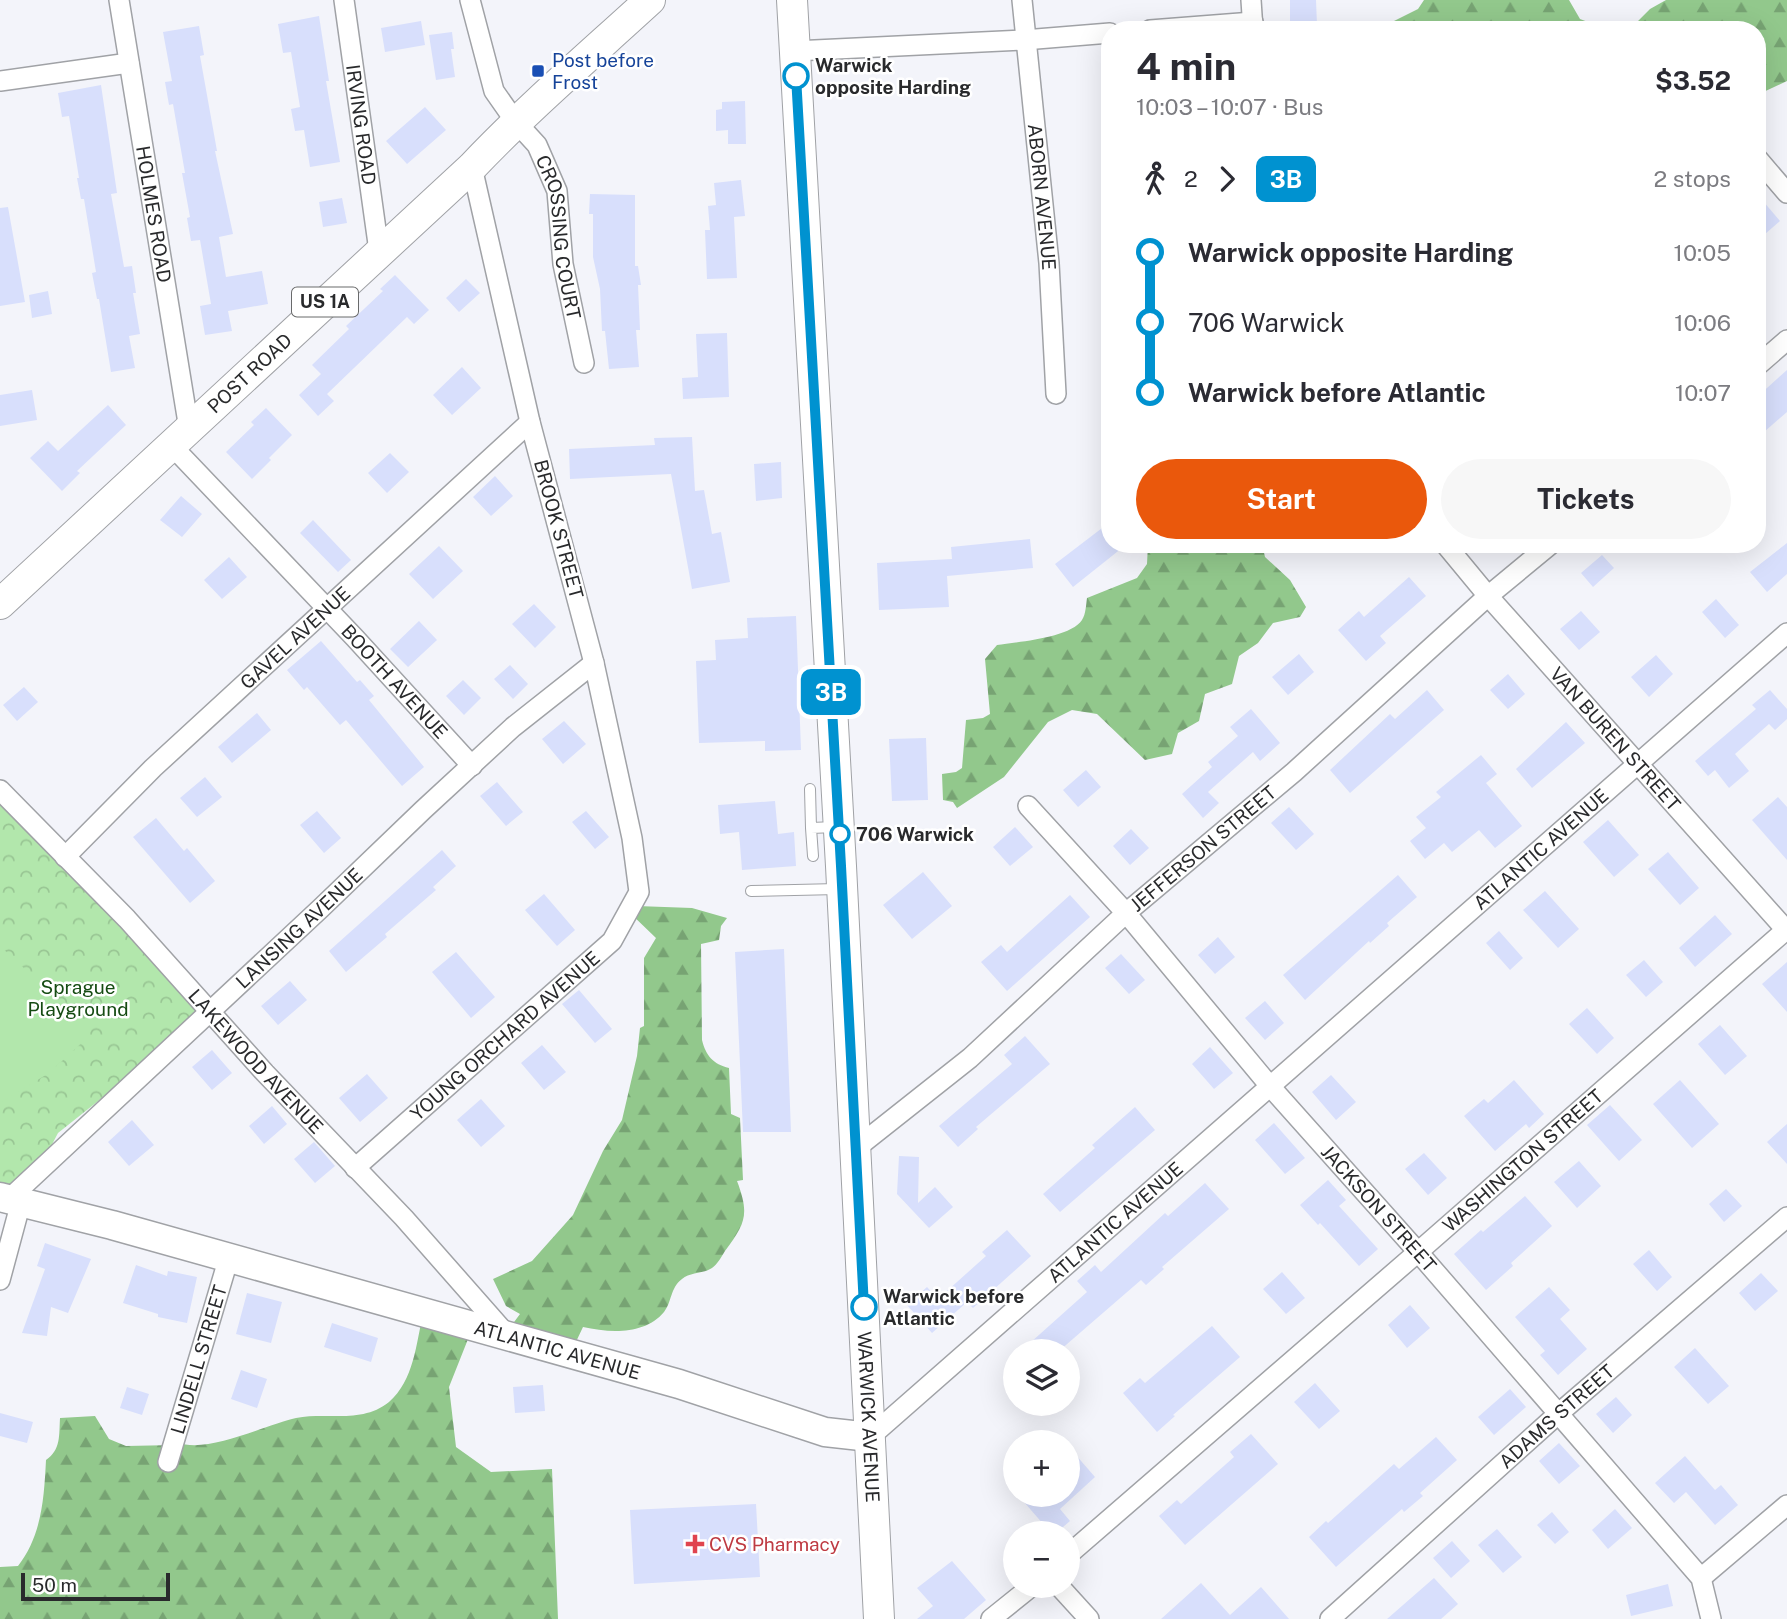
<!DOCTYPE html>
<meta charset="utf-8">
<style>
body{margin:0;font-family:"Public Sans",sans-serif;background:#f7f7f7;color:#2b2b33;height:100vh;display:flex;flex-direction:column;font-size:26px;white-space:nowrap}
*{box-sizing:border-box;margin:0}
p{font-size:23px;color:#7c7c81}
.icon{flex:none;width:38px;height:38px;fill:none;stroke:currentColor;stroke-width:2;stroke-linecap:round;stroke-linejoin:round}
.map{position:relative;flex:1;overflow:hidden}
.details{position:absolute;left:1101px;top:21px;width:665px;height:532px;display:flex;flex-direction:column;background:#fff;border-radius:28px;box-shadow:0 7px 28px #0002}
.details>*{flex:none}
.badge{padding:0 14px;border-radius:10px;font-size:24px;line-height:46px}
.fabs{position:absolute;left:1003px;top:1339px;display:grid;gap:14px}
.fabs a{display:grid;place-items:center;width:77px;height:77px;border-radius:50%;background:#fff;box-shadow:0 7px 28px #0002;font-size:35px}
.scale{position:absolute;left:21px;bottom:18px;width:149px;box-sizing:border-box;padding-left:7px;border:4px solid #292a2c;border-top:0;font-size:19px;line-height:24px;white-space:nowrap;color:#292a2c;-webkit-text-stroke:5px #fff;paint-order:stroke}
.map>.badge{position:absolute;translate:-50% -50%;box-shadow:0 0 0 4px #fff}
.legs{display:flex;align-items:center;gap:10px;height:77px;padding:0 35px;font-size:23px}
.legs p{margin-inline-start:auto}
.head{display:flex;align-items:center;justify-content:space-between;height:119px;padding:0 35px}
h1{font-size:38px;font-weight:700;line-height:52px}
.action{display:flex;gap:14px;margin-top:auto;padding:14px 35px}
.action a{flex:1;height:80px;border-radius:42px;background:#ea580c;color:#fff;font-size:28px;font-weight:700;line-height:80px;text-align:center}
.action a+a{background:#f7f7f7;color:#2b2b33}
ul{padding:0 35px;list-style:none}
li{display:flex;align-items:center;gap:24px;height:70px;font-size:26px}
li i{display:grid;place-items:center;width:10px;height:100%;margin:0 9px;background:currentColor}
li i::after{content:'';width:18px;height:18px;margin:-9px;border:5px solid;border-radius:50%;background:#fff}
li p{margin-inline-start:auto}
li:first-child i{background:linear-gradient(#0000 50%,currentColor 0)}
li:last-child i{background:linear-gradient(currentColor 50%,#0000 0)}
.map>svg:first-child{display:block}
.forest{fill:url(#forest-firs)}
.park{fill:url(#park-crowns)}
.pitch{fill:#b2e7ac}
.building{fill:#d8dffc}
.lines{fill:none;stroke-linecap:round;stroke-linejoin:round}
.lane-casing{stroke:#a0a2a6;stroke-width:12}
.street-casing{stroke:#a0a2a6;stroke-width:22}
.secondary-casing{stroke:#a0a2a6;stroke-width:31}
.primary-casing{stroke:#a0a2a6;stroke-width:32}
.lane{stroke:#fff;stroke-width:10}
.street{stroke:#fff;stroke-width:19}
.secondary{stroke:#fff;stroke-width:28}
.primary{stroke:#fff;stroke-width:30}
.line-1-casing{stroke:#fff;stroke-width:16}
.line-1{stroke:#0092d0;stroke-width:10}
.transit-dot{fill:#1a4fb4;stroke:#fff;stroke-width:2.5}
.stop-1-dot{fill:#fff;stroke:#0092d0;stroke-width:3.5}
.health-dot{fill:#e0444e;stroke:#fff;stroke-width:2.5}
.labels{text-anchor:middle;stroke-width:5;stroke-linejoin:round;paint-order:stroke}
.shield{fill:#fff;stroke:#696a6b;stroke-width:2}
.shield-label{font-size:18px;font-weight:bold;fill:#292a2c}
.transit-label{font-size:19px;fill:#164399;stroke:#fff;text-anchor:start}
.stop-label{font-size:19px;font-weight:bold;fill:#292a2c;stroke:#fff;text-anchor:start}
.street-label{font-size:19px;fill:#292a2c;stroke:#fff}
.park-label{font-size:19px;fill:#154b12;stroke:#fff}
.health-label{font-size:19px;fill:#be3a42;stroke:#fff;text-anchor:start}
</style>
<div class="map">
<svg width="1787" height="1619" viewBox="0 0 1787 1619">
<defs>
<pattern id="forest-firs" width="22" height="20" patternUnits="userSpaceOnUse" patternTransform="scale(1.75)"><rect width="22" height="20" fill="#92c88c"/><path d="M5 1l3.5 6h-7zM16 11l3.5 6h-7z" fill="#77a373"/></pattern>
<pattern id="park-crowns" width="20" height="18" patternUnits="userSpaceOnUse" patternTransform="scale(1.75)"><rect width="20" height="18" fill="#b2e7ac"/><path d="M2 6a3 3 0 1 1 6 0M12 15a3 3 0 1 1 6 0" fill="none" stroke="#99c694"/></pattern>
</defs>
<rect width="100%" height="100%" fill="#f3f4fa"/>
<path class="forest" d="M1424 0H1569L1580 19 1596 25 1636 23 1650 9 1666 0H1787V81L1757 95V30H1376L1418 9Z
M1148 544H1262L1265 557 1290 580 1306 607 1300 617 1273 623 1258 643 1239 656 1232 684 1205 694 1199 721 1178 733 1172 754 1145 760 1097 714 1072 710 1048 722 1004 777 957 808 953 802 943 800 942 774 956 772 962 768 966 720 983 718 990 714 985 659 997 645C1017 642 1070 638 1082 620 1086 614 1086 604 1087 598L1137 578 1147 564Z
M637 906 692 908 727 918 721 926 719 940 701 944 702 1040C706 1056 713 1064 729 1068L731 1114 740 1118 743 1180 737 1181C750 1215 745 1224 725 1251 722 1256 717 1265 712 1268 703 1274 690 1272 682 1279 670 1288 672 1302 664 1312 645 1335 610 1333 583 1327L574 1346 506 1333 520 1314 506 1306 493 1279 532 1261 573 1215 603 1151 622 1120 637 1056 640 1028 644 1026V958L656 938 629 912Z
M423 1314 474 1324 449 1387 456 1447 491 1472 552 1469 558 1619H0V1567L18 1566C42 1535 44 1498 46 1460 61 1450 59 1435 60 1418L95 1416 109 1439 126 1446 175 1445 178 1442C204 1455 268 1424 296 1418 327 1412 362 1424 389 1402 414 1380 416 1344 423 1314Z"/>
<path class="park" d="M0 788 210 1012 58 1133 24 1198 0 1195Z"/>
<path class="pitch" d="M0 946 91 1030 88 1037 49 1073 0 1103Z"/>
<path class="building" d="M1290 0H1316L1317 25 1290 26Z
M319 16 329 81H326L340 162 310 167 304 130 295 131 291 109 300 107 291 52 283 53 278 24Z
M421 21 425 45 385 52 381 28Z
M199 26 204 55 200 56 217 151H215L233 234 219 237 226 277 262 271 268 304 228 311 232 331 205 335 200 306 211 304 200 240 191 241 187 218 190 217 182 173H185L173 104 169 105 165 82 172 81 163 32Z
M452 32 454 49H451L455 77 436 80 429 35Z
M101 85 117 193 111 194 124 267 132 266 136 293H133L140 334 129 336 135 368 111 372 99 299H97L92 273 96 272 84 199H81L77 178H79L69 116 62 117 58 93Z
M745 101 746 144H728V130L716 131V110L722 109V102Z
M425 107 446 130 407 164 386 141Z
M741 180 745 216 734 217 737 278 707 279 705 230H710L708 206 716 205 714 183Z
M590 194 635 195V266H638L641 285H638L640 330H636L639 367 609 369 605 331H602L600 289 593 257V214H589Z
M1757 194 1780 221 1757 241Z
M342 198 347 223 323 227 319 202Z
M8 207 25 302 0 306V208Z
M395 275 429 310 414 324 407 317 354 368 327 394 334 401 318 416 299 395 321 374 312 365 349 329 346 326 383 291 380 289Z
M466 279 480 293 459 312 446 298Z
M48 291 52 314 32 318 29 295Z
M727 333 729 397 683 399 682 378 698 377 696 334Z
M462 367 481 388 452 415 433 395Z
M1787 370V412L1764 432 1757 424V397Z
M32 390 37 420 0 426V395Z
M108 405 126 425 77 471 80 473 62 491 30 458 48 441 58 451Z
M266 408 292 435 269 458 271 460 252 479 226 452 254 425 251 422Z
M692 437 695 491 704 490 712 534 721 532 730 582 692 589 671 474 570 479 569 449 655 445 654 438Z
M390 453 409 472 387 493 368 473Z
M781 462 782 498 756 501 754 464Z
M495 476 513 496 491 516 473 497Z
M181 496 202 514 182 537 160 520Z
M313 520 351 560 338 572 300 533Z
M1110 522V544H1127L1073 587 1055 564Z
M1030 539 1033 568 947 576 949 607 879 610 877 563 952 559 951 547Z
M1787 543V574L1767 592 1750 572Z
M439 546 463 571 433 599 409 574Z
M1602 555 1614 568 1593 587 1581 573Z
M229 557 247 577 222 599 204 580Z
M1409 577 1426 596 1380 636 1386 643 1366 661 1338 630 1359 611 1364 617Z
M1716 599 1739 625 1725 638 1702 612Z
M534 604 556 627 535 648 512 624Z
M1581 611 1600 632 1579 650 1560 629Z
M796 616 801 750 765 751V741L699 743 696 661 716 660 715 640 748 638 747 618Z
M419 621 437 640 408 667 390 649Z
M321 641 357 682 360 680 374 696 369 700 424 767 402 786 346 720 340 725 307 687 304 690 287 670Z
M1299 654 1314 672 1288 695 1272 677Z
M1656 655 1673 674 1649 697 1631 677Z
M510 665 528 684 513 699 494 679Z
M1508 674 1525 694 1508 709 1490 690Z
M463 680 481 698 464 715 446 696Z
M24 687 38 702 17 721 3 705Z
M1427 690 1444 710 1350 793 1330 770 1390 714 1395 719Z
M1770 690 1787 709V719L1775 730 1769 724 1735 754 1749 771 1729 788 1715 770 1708 776 1695 761 1756 709 1752 705Z
M1251 709 1280 743 1260 761 1253 752 1208 792 1219 803 1203 818 1182 794 1212 767 1208 762 1238 736 1230 727Z
M257 713 271 730 232 763 218 747Z
M564 721 586 744 563 764 542 739Z
M1566 722 1585 743 1532 788 1516 769Z
M926 738 928 800 892 801 889 739Z
M1481 755 1497 774 1486 783 1522 826 1495 848 1479 830 1452 852 1444 843 1425 859 1410 841 1426 828 1416 817 1441 797 1436 792Z
M1086 770 1101 787 1078 807 1063 790Z
M205 777 222 797 197 817 180 798Z
M497 782 523 812 506 826 480 796Z
M1778 797 1787 807V860L1752 820Z
M775 801 778 834 794 832 796 866 742 870 739 832 720 834 718 805Z
M1289 807 1314 834 1296 850 1271 823Z
M317 811 341 838 324 853 300 825Z
M586 811 609 837 595 849 572 822Z
M156 818 184 851 187 848 215 881 190 903 133 837Z
M1608 820 1639 855 1614 877 1583 842Z
M1015 827 1033 847 1010 866 993 847Z
M1131 829 1149 848 1130 865 1113 846Z
M442 850 456 866 433 887 436 890 385 934 387 937 346 972 329 951Z
M1668 852 1699 888 1680 905 1648 869Z
M923 872 952 906 912 939 883 905Z
M1398 875 1417 897 1387 923 1389 926 1370 943 1369 941 1305 1000 1283 975Z
M1545 891 1579 929 1558 948 1523 910Z
M544 894 575 930 557 946 525 910Z
M1070 895 1090 917 1007 991 981 962 1001 945 1007 952Z
M1715 915 1732 934 1695 967 1679 948Z
M1499 931 1523 958 1510 970 1486 943Z
M1218 937 1235 957 1215 974 1198 955Z
M784 949 791 1132H743L735 952Z
M456 952 495 997 471 1018 432 972Z
M1121 954 1145 980 1129 994 1105 968Z
M1644 960 1663 982 1646 997 1626 975Z
M1787 962V1012L1762 984Z
M290 981 307 1000 278 1025 261 1006Z
M579 990 612 1029 595 1043 562 1004Z
M1265 1001 1284 1023 1265 1040 1245 1018Z
M1587 1008 1614 1038 1597 1054 1569 1024Z
M1720 1025 1747 1056 1725 1075 1698 1044Z
M1025 1036 1050 1064 976 1127 978 1129 958 1147 939 1126 1012 1064 1004 1055Z
M542 1045 566 1072 544 1090 521 1063Z
M1210 1047 1233 1073 1214 1089 1192 1064Z
M212 1050 232 1073 212 1090 192 1067Z
M367 1074 388 1098 360 1122 339 1098Z
M1331 1075 1356 1102 1336 1120 1312 1092Z
M1514 1080 1544 1114 1529 1128 1526 1124 1495 1151 1464 1116 1484 1099 1488 1103Z
M1680 1080 1719 1124 1692 1148 1653 1104Z
M481 1099 505 1126 481 1147 457 1120Z
M1610 1105 1642 1140 1619 1161 1587 1125Z
M272 1106 287 1124 264 1144 249 1126Z
M1135 1107 1155 1130 1060 1212 1043 1194 1095 1148 1092 1145Z
M132 1120 154 1145 129 1166 108 1142Z
M1274 1123 1305 1158 1285 1174 1255 1140Z
M1787 1124V1164L1767 1142Z
M314 1142 335 1166 315 1183 294 1159Z
M1424 1153 1447 1178 1428 1195 1405 1169Z
M899 1156 919 1157 918 1203 935 1187 953 1207 929 1228 897 1194Z
M1579 1161 1601 1186 1577 1208 1554 1182Z
M1328 1180 1346 1200 1339 1206 1378 1249 1359 1266 1320 1223 1318 1225 1300 1205Z
M1205 1183 1229 1209 1162 1267 1164 1269 1146 1285 1141 1280 1059 1351H1021L1087 1292 1077 1281 1095 1265 1101 1272 1165 1213 1168 1216Z
M1726 1189 1742 1206 1724 1222 1709 1204Z
M1525 1196 1552 1226 1511 1263 1513 1266 1486 1290 1454 1254 1481 1230 1483 1232Z
M1007 1230 1031 1256 973 1308 967 1302 932 1333 907 1305 927 1287 938 1299 986 1256 982 1252Z
M45 1243 91 1259 68 1313 51 1307 47 1336 22 1333 45 1269 37 1266Z
M1649 1250 1672 1277 1657 1291 1633 1264Z
M136 1265 167 1276 168 1271 197 1277 187 1323 158 1317V1314L123 1303Z
M1282 1272 1305 1298 1286 1314 1263 1289Z
M1761 1273 1778 1291 1755 1311 1739 1293Z
M1549 1287 1570 1310 1560 1319 1587 1349 1558 1375 1540 1355 1545 1351 1515 1317Z
M247 1293 282 1302 271 1343 236 1334Z
M1410 1305 1430 1328 1407 1348 1388 1325Z
M332 1323 378 1338 371 1362 324 1347Z
M1212 1326 1240 1357 1173 1415 1175 1416 1157 1432 1123 1393 1140 1378 1145 1383Z
M1695 1348 1729 1386 1708 1404 1674 1367Z
M241 1370 267 1379 257 1408 231 1399Z
M1315 1383 1340 1411 1319 1429 1294 1402Z
M543 1385 545 1411 515 1413 513 1387Z
M127 1387 149 1394 142 1415 120 1408Z
M1510 1389 1526 1407 1494 1435 1478 1417Z
M1616 1397 1632 1415 1613 1433 1596 1414Z
M0 1413 33 1422 27 1443 0 1436Z
M1251 1434 1278 1464 1185 1545 1159 1516 1177 1500 1181 1504 1234 1457 1230 1452Z
M1436 1437 1457 1460 1420 1493 1423 1496 1404 1512 1402 1509 1336 1567 1309 1537 1326 1521 1328 1523 1394 1464 1399 1469Z
M1559 1443 1580 1466 1559 1484 1539 1461Z
M1068 1446 1095 1477 1060 1509 1070 1521 1056 1533H1051L1017 1494H1068Z
M1685 1456 1715 1490 1721 1485 1738 1505 1715 1525 1686 1492 1674 1503 1655 1483Z
M756 1504 760 1577 634 1584 630 1510Z
M1615 1509 1632 1528 1608 1549 1592 1530Z
M1552 1512 1569 1532 1555 1544 1537 1525Z
M1497 1529 1522 1557 1503 1573 1478 1545Z
M1452 1541 1470 1561 1451 1578 1433 1558Z
M952 1561 986 1600 964 1619H917L933 1606 917 1588Z
M1434 1578 1458 1604 1441 1619H1387Z
M1201 1583 1230 1615 1261 1587 1289 1619H1161Z
M1668 1584 1673 1606 1631 1616 1626 1595Z"/>
<g class="lines">
<g class="lane-casing">
<path id="lane" d="M810 789 811 828
M813 856 811 828 835 827
M751 891 838 889"/>
</g>
<g class="street-casing">
<g id="street">
<path id="s1" d="M119 0 189 429"/>
<path id="s2" d="M344 0 379 251"/>
<path id="s3" d="M470 0 494 91 515 121 537 145 557 191 563 264 584 363"/>
<path id="s4" d="M1022 0 1049 263 1056 394"/>
<path d="M1251 0 1253 30"/>
<path d="M1150 30 1253 22"/>
<path d="M794 51 1024 40 1110 33"/>
<path d="M0 81 129 63"/>
<path d="M1757 158 1787 193"/>
<path d="M1757 366 1787 340"/>
<path id="s5" d="M172 446 355 638 472 766"/>
<path id="s6" d="M1445 544 1488 596 1787 931"/>
<path id="s7" d="M0 790 127 919 265 1073 404 1218 507 1335"/>
<path id="s8" d="M1028 806 1126 913 1269 1085 1418 1252 1701 1578 1711 1619"/>
<path id="s9" d="M65 857 153 768 530 422"/>
<path id="s10" d="M855 1149 970 1058 1126 913 1294 772 1488 596 1551 544"/>
<path id="s11" d="M355 1168 612 941 639 892 632 838 594 663 530 422 472 167"/>
<path id="s12" d="M9 1199 321 908 423 810 513 727 594 663"/>
<path d="M0 1280 21 1202"/>
<path id="s13" d="M870 1437 1787 633"/>
<path id="s14" d="M168 1462 229 1257"/>
<path id="s15" d="M1068 1555 1418 1252 1787 929"/>
<path d="M1701 1578 1787 1505"/>
<path d="M1059 1586 1089 1619"/>
<path d="M991 1619 1032 1586"/>
<path id="s16" d="M1330 1619 1558 1414 1787 1217"/>
</g>
</g>
<g class="secondary-casing">
<g id="secondary">
<path id="s17" d="M0 1197 112 1225 679 1384 825 1432 870 1437"/>
</g>
</g>
<g class="primary-casing">
<g id="primary">
<path id="s18" d="M792 0 841 866 879 1619"/>
<path id="s19" d="M0 604 472 167C528 108 590 55 650 0"/>
</g>
</g>
<use href="#lane" class="lane"/>
<use href="#street" class="street"/>
<use href="#secondary" class="secondary"/>
<use href="#primary" class="primary"/>
</g>
<g class="lines">
<g class="line-1-casing">
<path id="line-1" d="M796 76 841 866 864 1307"/>
</g>
<use href="#line-1" class="line-1"/>
</g>
<rect class="transit-dot" x="531" y="64" width="14" height="14" rx="3.5"/>
<g class="stop-1-dot">
<circle cx="796" cy="76" r="12"/>
<circle cx="840" cy="834" r="9"/>
<circle cx="864" cy="1307" r="12"/>
</g>
<path class="health-dot" d="M691.5 1533.5h7v7h7v7h-7v7h-7v-7h-7v-7h7z"/>
<g class="labels">
<rect class="shield" x="292" y="287.5" width="66" height="29" rx="5"/>
<g class="shield-label">
<text x="325" y="308">US 1A</text>
</g>
<g class="transit-label">
<text x="552" y="67">Post before<tspan x="552" dy="22">Frost</tspan></text>
</g>
<g class="stop-label">
<text x="815" y="72">Warwick<tspan x="815" dy="22">opposite Harding</tspan></text>
<text x="856" y="841">706 Warwick</text>
<text x="883" y="1303">Warwick before<tspan x="883" dy="22">Atlantic</tspan></text>
</g>
<g class="street-label">
<text dy="7" stroke="none"><textPath href="#s2" startOffset="126">IRVING ROAD</textPath></text>
<text dy="7" stroke="none"><textPath href="#s4" startOffset="198">ABORN AVENUE</textPath></text>
<text dy="7" stroke="none"><textPath href="#s1" startOffset="217">HOLMES ROAD</textPath></text>
<text dy="7" stroke="none"><textPath href="#s3" startOffset="259">CROSSING COURT</textPath></text>
<text dy="7" stroke="none"><textPath href="#s19" startOffset="340">POST ROAD</textPath></text>
<text transform="translate(559 529) rotate(75)" y="7">BROOK STREET</text>
<text dy="7" stroke="none"><textPath href="#s9" startOffset="318">GAVEL AVENUE</textPath></text>
<text dy="7" stroke="none"><textPath href="#s5" startOffset="324">BOOTH AVENUE</textPath></text>
<text dy="7" stroke="none"><textPath href="#s6" startOffset="259">VAN BUREN STREET</textPath></text>
<text dy="7" stroke="none"><textPath href="#s10" startOffset="460">JEFFERSON STREET</textPath></text>
<text dy="7" stroke="none"><textPath href="#s13" startOffset="892">ATLANTIC AVENUE</textPath></text>
<text dy="7" stroke="none"><textPath href="#s12" startOffset="397">LANSING AVENUE</textPath></text>
<text dy="7" stroke="none"><textPath href="#s11" startOffset="200">YOUNG ORCHARD AVENUE</textPath></text>
<text dy="7" stroke="none"><textPath href="#s7" startOffset="373">LAKEWOOD AVENUE</textPath></text>
<text dy="7" stroke="none"><textPath href="#s15" startOffset="602">WASHINGTON STREET</textPath></text>
<text dy="7" stroke="none"><textPath href="#s8" startOffset="534">JACKSON STREET</textPath></text>
<text dy="7" stroke="none"><textPath href="#s13" startOffset="326">ATLANTIC AVENUE</textPath></text>
<text dy="7" stroke="none"><textPath href="#s17" startOffset="578">ATLANTIC AVENUE</textPath></text>
<text dy="7" stroke="none"><textPath href="#s14" startOffset="107">LINDELL STREET</textPath></text>
<text dy="7" stroke="none"><textPath href="#s16" startOffset="304">ADAMS STREET</textPath></text>
<text dy="7" stroke="none"><textPath href="#s18" startOffset="1419">WARWICK AVENUE</textPath></text>
</g>
<g class="park-label">
<text x="78" y="994">Sprague<tspan x="78" dy="22">Playground</tspan></text>
</g>
<g class="health-label">
<text x="709" y="1551">CVS Pharmacy</text>
</g>
</g>
</svg>
<div class="fabs">
<a><svg class="icon" aria-label="layers" viewBox="0 0 24 24"><path d="M12 4l9 5-9 5-9-5zM3 14l9 5 9-5"/></svg></a>
<a>+</a>
<a>−</a>
</div>
<div class="scale">50 m</div>
<b class="badge" style="left:831px;top:692px;background:#0092d0;color:#fff">3B</b>
<section class="details">
<div class="head"><div><h1>4 min</h1><p>10:03 – 10:07 · Bus</p></div><b>$3.52</b></div>
<div class="legs"><svg class="icon" aria-label="walk" viewBox="0 0 24 24"><circle cx="13" cy="4" r="2"/><path d="M13 8l-2 6 4 7M11 14l-3 7M7 12l3-4h3l4 4"/></svg>2<svg class="icon" aria-label="forward" viewBox="0 0 24 24"><path d="M9 5l7 7-7 7"/></svg><b class="badge" style="background:#0092d0;color:#fff">3B</b><p>2 stops</p></div>
<ul>
<li><i style="color:#0092d0"></i><b>Warwick opposite Harding</b><p>10:05</p></li>
<li><i style="color:#0092d0"></i><span>706 Warwick</span><p>10:06</p></li>
<li><i style="color:#0092d0"></i><b>Warwick before Atlantic</b><p>10:07</p></li>
</ul>
<div class="action"><a>Start</a><a>Tickets</a></div>
</section>
</div>
